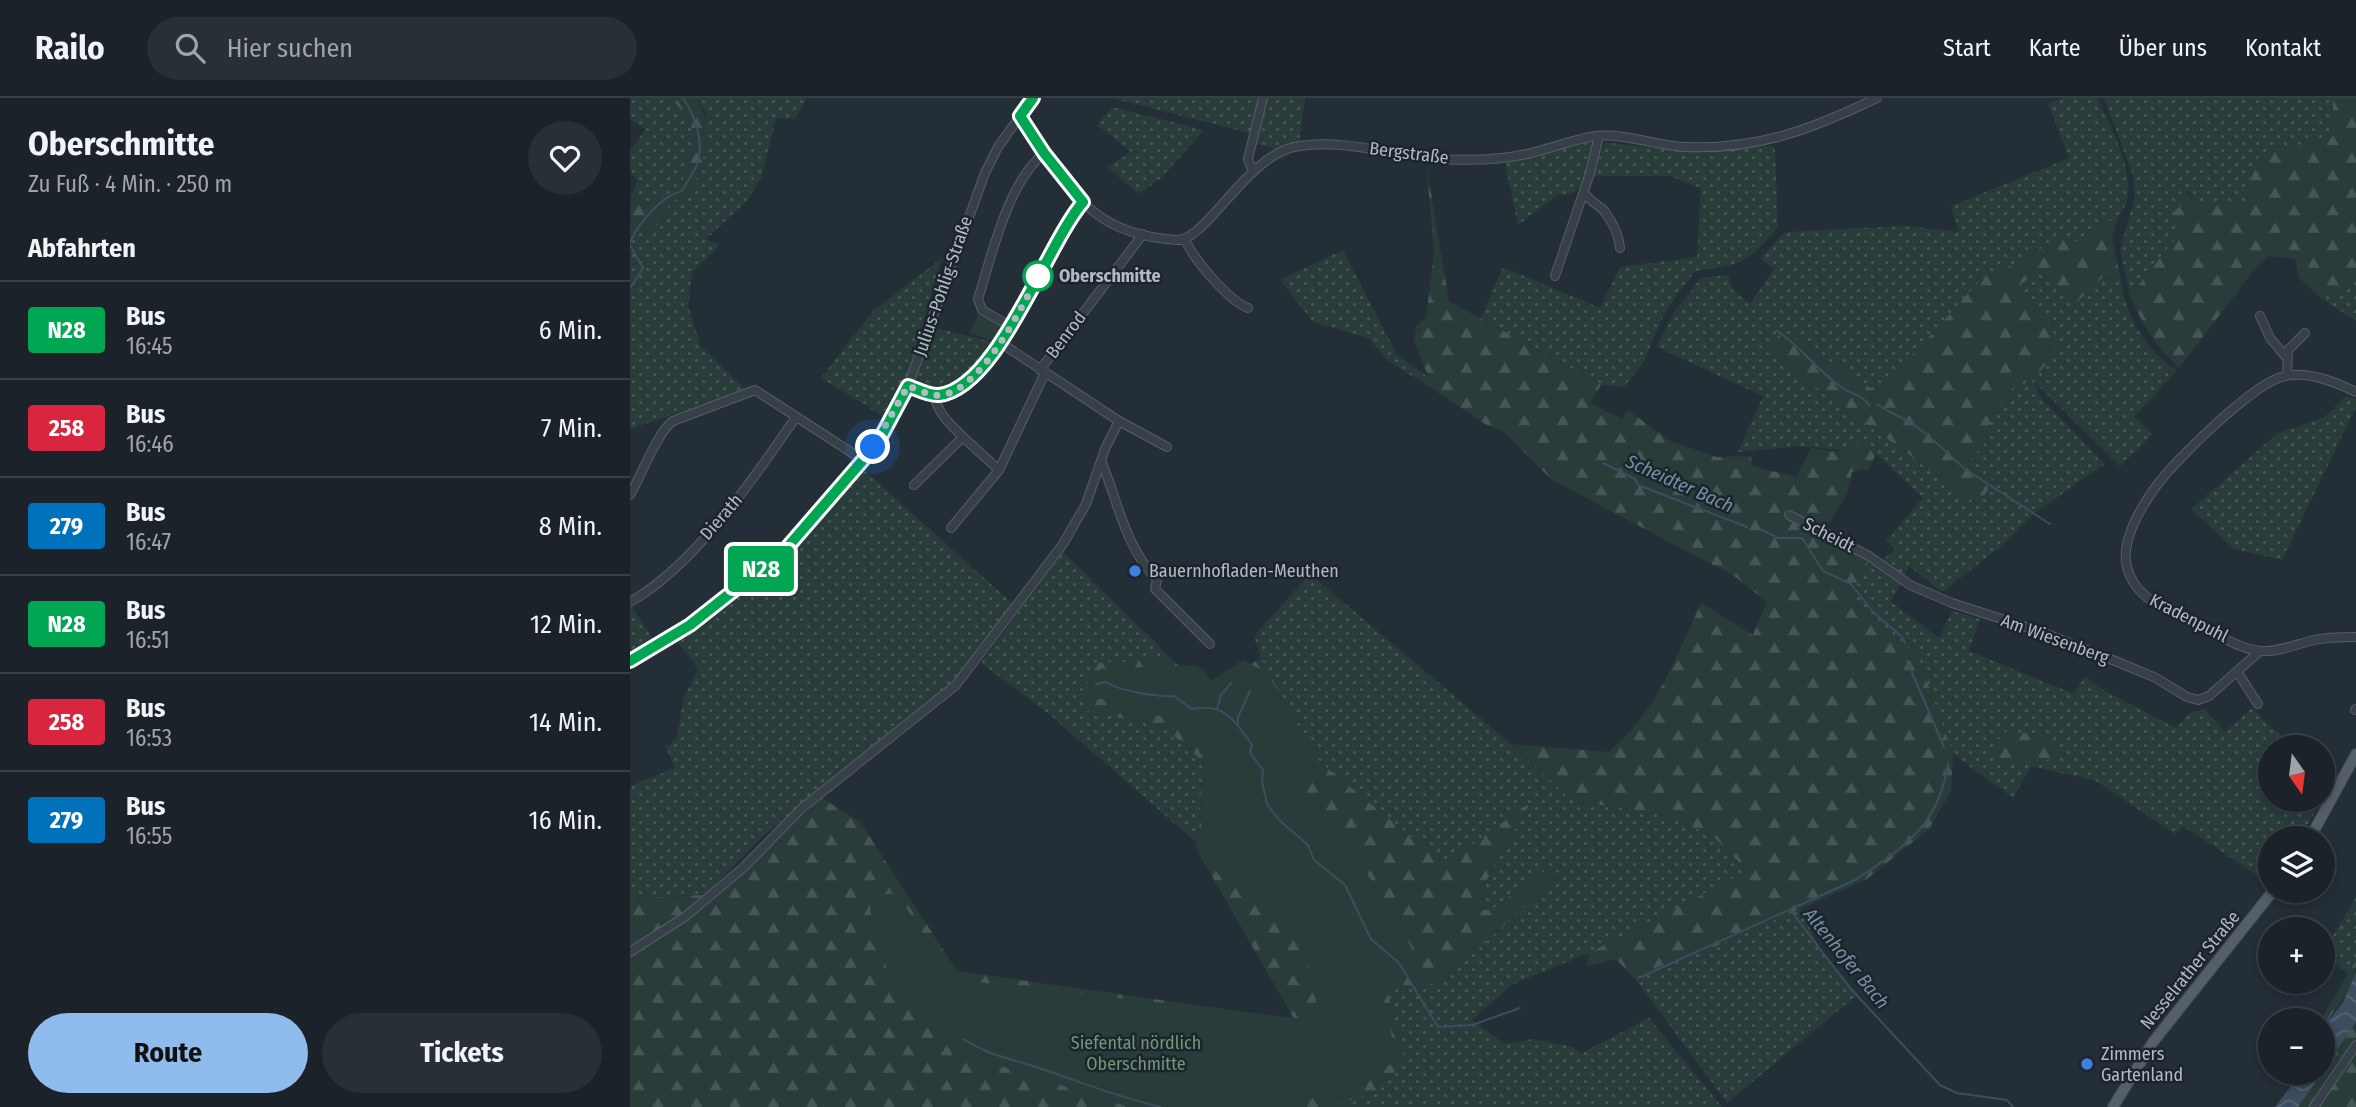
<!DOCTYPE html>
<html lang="de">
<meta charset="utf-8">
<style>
body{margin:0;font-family:"Fira Sans Condensed",sans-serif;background:#282f35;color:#f1f3f6;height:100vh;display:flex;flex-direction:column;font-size:26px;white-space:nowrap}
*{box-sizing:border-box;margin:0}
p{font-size:23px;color:#a0a4a8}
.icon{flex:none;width:38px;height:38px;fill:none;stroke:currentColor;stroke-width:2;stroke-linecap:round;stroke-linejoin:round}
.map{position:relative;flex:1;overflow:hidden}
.panel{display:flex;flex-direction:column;background:#1b2229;width:630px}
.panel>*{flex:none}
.badge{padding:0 14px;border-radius:5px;font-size:24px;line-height:46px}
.needle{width:46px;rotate:166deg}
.controls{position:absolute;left:1628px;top:637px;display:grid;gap:14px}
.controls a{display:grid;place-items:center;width:77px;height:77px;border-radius:50%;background:#1b2229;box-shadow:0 4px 10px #0003,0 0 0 2px #393f46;font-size:35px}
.you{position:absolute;width:35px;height:35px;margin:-18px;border:5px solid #fff;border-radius:50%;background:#1a73e8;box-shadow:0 0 0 10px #1a73e833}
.map>.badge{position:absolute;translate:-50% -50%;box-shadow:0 0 0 4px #fff}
h2{padding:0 28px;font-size:26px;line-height:63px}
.round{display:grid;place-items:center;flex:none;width:74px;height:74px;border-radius:37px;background:#282f35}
.summary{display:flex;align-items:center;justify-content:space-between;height:119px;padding:0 28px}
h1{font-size:33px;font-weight:700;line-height:52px}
.button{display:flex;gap:14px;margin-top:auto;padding:14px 28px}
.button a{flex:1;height:80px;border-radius:42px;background:#8fbcec;color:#111;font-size:28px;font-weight:700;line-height:80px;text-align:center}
.button a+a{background:#282f35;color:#f1f3f6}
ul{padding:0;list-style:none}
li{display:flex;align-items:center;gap:21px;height:98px;padding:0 28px;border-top:2px solid #393f46}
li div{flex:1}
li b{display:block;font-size:26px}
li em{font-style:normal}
li .badge{min-width:77px;font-weight:700;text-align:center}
header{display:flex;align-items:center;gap:42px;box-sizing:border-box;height:98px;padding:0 35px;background:#1b2229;border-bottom:2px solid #393f46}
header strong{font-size:33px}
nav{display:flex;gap:38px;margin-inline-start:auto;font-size:24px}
.search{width:490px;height:63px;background:#282f35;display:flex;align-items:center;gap:18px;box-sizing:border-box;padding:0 24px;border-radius:38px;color:#a0a4a8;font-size:26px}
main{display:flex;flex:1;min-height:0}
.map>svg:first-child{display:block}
.grass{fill:url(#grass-dots)}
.forest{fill:url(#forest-firs)}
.park{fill:#293c3a}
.water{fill:url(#water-waves)}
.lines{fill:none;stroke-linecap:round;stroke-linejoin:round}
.stream{stroke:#3b4d5e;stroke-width:2}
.minor-casing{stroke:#555e65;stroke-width:10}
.major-casing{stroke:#404951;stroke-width:12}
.minor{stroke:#374048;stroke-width:8}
.major{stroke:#555f68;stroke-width:10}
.line-casing{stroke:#fff;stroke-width:16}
.line{stroke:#00a651;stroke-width:10}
.walk{stroke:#b2bbc4;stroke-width:7;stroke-dasharray:0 12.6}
.stop-dot{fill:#fff;stroke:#00a651;stroke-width:3.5}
.shop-dot{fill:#3f7fe0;stroke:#1c252c;stroke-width:2.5}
.labels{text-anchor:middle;stroke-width:5;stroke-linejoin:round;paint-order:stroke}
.street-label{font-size:18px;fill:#b2bbc4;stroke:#1c252c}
.stop-label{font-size:18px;font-weight:bold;fill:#b2bbc4;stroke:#1c252c;text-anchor:start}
.poi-label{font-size:18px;fill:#b2bbc4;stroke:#1c252c;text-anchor:start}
.park-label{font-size:18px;fill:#739778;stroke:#1c252c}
.water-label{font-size:19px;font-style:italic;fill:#768ea4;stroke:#1c252c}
</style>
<header>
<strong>Railo</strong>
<div class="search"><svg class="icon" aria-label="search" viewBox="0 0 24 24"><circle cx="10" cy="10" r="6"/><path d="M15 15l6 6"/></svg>Hier suchen</div>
<nav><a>Start</a><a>Karte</a><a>Über uns</a><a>Kontakt</a></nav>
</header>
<main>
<section class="panel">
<div class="summary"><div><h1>Oberschmitte</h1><p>Zu Fuß · 4 Min. · 250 m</p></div><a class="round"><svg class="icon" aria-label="heart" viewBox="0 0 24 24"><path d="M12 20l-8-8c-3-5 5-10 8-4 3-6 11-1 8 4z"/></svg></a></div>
<h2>Abfahrten</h2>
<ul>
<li><span class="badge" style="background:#00a651;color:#fff">N28</span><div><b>Bus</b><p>16:45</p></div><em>6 Min.</em></li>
<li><span class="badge" style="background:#d7263d;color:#fff">258</span><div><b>Bus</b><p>16:46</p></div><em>7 Min.</em></li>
<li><span class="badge" style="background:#0072bc;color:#fff">279</span><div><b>Bus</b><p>16:47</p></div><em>8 Min.</em></li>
<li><span class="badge" style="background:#00a651;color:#fff">N28</span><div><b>Bus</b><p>16:51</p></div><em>12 Min.</em></li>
<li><span class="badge" style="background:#d7263d;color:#fff">258</span><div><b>Bus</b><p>16:53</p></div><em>14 Min.</em></li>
<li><span class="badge" style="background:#0072bc;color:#fff">279</span><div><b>Bus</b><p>16:55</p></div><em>16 Min.</em></li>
</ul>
<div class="button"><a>Route</a><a>Tickets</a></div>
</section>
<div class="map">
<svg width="1726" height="1009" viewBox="0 0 1726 1009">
<defs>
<pattern id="grass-dots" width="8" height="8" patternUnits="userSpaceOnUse" patternTransform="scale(1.75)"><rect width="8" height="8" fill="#293c3a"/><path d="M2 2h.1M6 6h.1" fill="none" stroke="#465655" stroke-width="1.8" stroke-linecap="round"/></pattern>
<pattern id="forest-firs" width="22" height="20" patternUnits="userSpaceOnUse" patternTransform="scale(1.75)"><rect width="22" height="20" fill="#293c3a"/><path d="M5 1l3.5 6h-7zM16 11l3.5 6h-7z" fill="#465655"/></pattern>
<pattern id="water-waves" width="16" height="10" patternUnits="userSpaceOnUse" patternTransform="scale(1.75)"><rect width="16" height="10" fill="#3b4d5e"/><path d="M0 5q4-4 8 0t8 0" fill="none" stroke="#556573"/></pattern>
</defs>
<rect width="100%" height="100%" fill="#242e37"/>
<path class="grass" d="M0 0H42L58 21 66 44 56 59 52 89 22 105 1 98 8 83 0 75V53L15 32 0 20Z
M67 0H177L165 21 146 20 131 80 117 103 76 141 90 147 62 175 58 208 71 248 116 292 0 331V138L27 128 41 104 62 94 76 15Z
M481 0H629L620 35Z
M637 0H675L669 45 647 51 624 45Z
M1433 0H1467C1480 28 1515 89 1489 117 1479 127 1461 136 1449 144L1431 140 1376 170 1355 177 1248 295 1152 232 1137 254 1348 407 1337 365 1353 347 1357 330 1381 291 1403 282 1386 189 1407 174 1491 182C1495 217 1517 254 1547 273L1504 319 1523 336 1490 368 1403 283 1411 300 1475 366 1406 414 1369 450 1312 494 1279 468 1261 504 1309 540 1322 513 1350 521 1339 553 1444 596 1455 578 1473 592 1546 630 1560 615 1575 611 1595 634 1622 610 1641 630 1670 649H1640V702H1692V664L1707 675 1670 740H1661L1649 734 1644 736 1649 740H1640L1639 785 1553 728 1545 736 1466 683 1401 668 1383 700 1323 656 1288 558 1219 499 1235 473 1239 459 1248 465 1265 452 1256 442 1293 400 1246 356 1172 348 1108 354 1133 298 1027 249 1044 214 1071 180 1098 177 1102 191 1120 206 1144 171 1130 160 1155 134 1274 128 1329 134 1321 108 1439 60 1418 5Z
M1474 0H1703V38L1632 56 1623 67 1616 104 1566 106 1558 92 1552 107 1544 113 1546 140 1500 198 1490 152 1505 98 1503 77Z
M482 9 574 32 531 80 509 96 477 69 501 54 467 27Z
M961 44 964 49 953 86 942 96 928 97 888 127 875 65Z
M975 44C1038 53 1079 53 1142 48L1145 52 1148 129C1117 165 1113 167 1065 173L1036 212 1013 265 994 289 971 287 851 220 873 169 970 210 990 169 1067 159 1071 90 1040 78H962Z
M713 152 767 257 798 279 803 291 757 262 739 240 683 224 650 182Z
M312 160 275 285 256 320 191 280 243 213Z
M1726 175V223L1692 201 1714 189Z
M303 229 366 245 339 277 313 293 289 287 286 279Z
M1716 298 1726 301V309L1652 462 1604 451 1561 411 1648 335 1695 319Z
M235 373 384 507 324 582 133 738 76 796 0 801V688L45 670 36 649 46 642 54 599 68 571 47 543 157 457Z
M433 454 543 562 462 565 453 612 534 629 573 664 568 746 420 617 351 565Z
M680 476 881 646 943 703 1033 716 1083 738 1118 773 959 855 883 886 842 922 875 946 903 941 944 949 950 956 1019 920 1092 1009H699L750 992 756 892 804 885 862 839 928 775 917 771 861 812H852L855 785 898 707 823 760 810 763 685 660 631 560 624 538Z
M2 509 26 545 0 558V510Z
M1726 799V862L1718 875 1692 856Z
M1170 810 1191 853 1228 896 1097 1005 1006 882 1028 869 1089 847Z"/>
<path class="forest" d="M42 0H67C85 32 74 62 62 94L41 104 27 128 0 138 1 98 22 105 52 88 56 58 66 44 58 21Z
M1703 0H1726V175L1714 189 1692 201 1669 180 1665 161 1639 158 1621 176 1549 270C1526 249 1512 226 1500 198L1546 140 1544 113 1552 107 1551 87 1566 105 1616 104 1623 67 1632 56 1703 38Z
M796 64 819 203 971 287 960 305 992 321 998 312 1040 343 1087 359 1121 358 1122 368 1166 379 1181 350 1208 354 1226 344 1246 356 1238 373 1232 371 1222 374 1217 396 1197 429 1239 459 1235 473 1220 499 1288 558 1323 656 1321 693 1299 731 1237 781 1089 847 1028 869 1006 882 986 861 957 868 959 855 1118 773 1083 738 1033 716 943 703 882 646 978 654C1026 616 1046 559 1071 505L1123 537 1137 504 1104 478 922 382 874 334 855 326 803 291 784 242 786 228 796 220 804 154Z
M1489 117 1482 140 1491 182 1473 179 1445 206 1408 174 1387 189 1429 241 1420 261 1403 282 1381 291 1357 330 1354 347 1337 364 1363 382 1349 407 1137 254 1152 232 1248 295 1355 177 1376 170 1431 140 1449 144Z
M631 560 685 660 810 763 823 760 900 705 855 785 852 812H861L917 771 928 775 862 839 804 885 757 893 777 964 750 992 699 1009H0V801L87 796 192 700 230 724 327 873 664 921 568 754 573 664 534 629 452 612 462 565 543 562 573 595Z
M1375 634 1414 636 1432 659 1386 668 1365 660 1363 648Z
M1726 862C1726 891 1705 909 1692 932L1691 922Z
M1726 917V1009H1665L1687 975H1692V967Z"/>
<path class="park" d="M350 214 372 227 373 233 366 244 339 235Z
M613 562 637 575 689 663 665 690 714 741 764 817 798 881 784 891 776 877 750 888 762 939 772 958 732 986 650 1009H499L340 958 254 885C255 876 258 861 255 852 249 832 219 793 268 796L306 858 329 882 675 921 686 909 685 886 656 813 598 768 589 777 565 747 570 742 577 658 540 621 473 601H456L470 571 566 567 574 572 581 583Z"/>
<path class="water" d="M1726 874V924L1692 974V932L1713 904Z
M1671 975H1692L1668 1009H1645Z"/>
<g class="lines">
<path class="stream" d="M0 144C9 125 31 98 52 93 56 85 62 77 66 69 76 47 65 18 53 0
M0 147 13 170 0 190
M1147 233C1172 249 1189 275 1214 291 1226 298 1231 296 1240 308
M1247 306C1259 315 1273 319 1285 328 1303 340 1319 357 1335 371L1420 426
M973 365 1005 381 1008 387 1117 429
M1132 432 1148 440H1172L1193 473 1221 486 1243 514 1272 539 1275 545
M1277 563 1314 649
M466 586 476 584C489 593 528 599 544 598L562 611C595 605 604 622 622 647L620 655 633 672 632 684 637 706 649 722 678 747 684 762 715 787 741 841 769 865 808 929 842 927 890 910
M587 611 591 597 601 585
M608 628V619L620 593
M1161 813 1220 890 1310 987 1327 995 1377 1002 1383 1009
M1011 879 1225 782C1274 750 1310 726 1318 665
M333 941C356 956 377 960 403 968 446 982 486 999 531 1009"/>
<g class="minor-casing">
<path id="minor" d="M390 18C440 84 452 136 547 142 577 143 617 55 669 48 717 41 763 58 810 61 842 63 875 62 905 54 925 49 945 41 966 38 995 35 1027 48 1055 49 1129 52 1182 31 1247 0
M622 71 618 61 633 0
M954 94C959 104 969 106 975 114 983 125 989 136 990 150
M555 141C563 161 598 202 618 210
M925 178 960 75 969 38
M1630 218 1640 240 1656 259
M380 228 352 212 348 201C362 157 377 86 414 55
M371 245 489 323 537 349
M410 272 513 136
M1657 277 1658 252 1675 235
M278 288C287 291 299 298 309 297 369 290 415 147 453 104
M1726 294C1705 284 1679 273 1655 278 1626 283 1546 361 1527 387 1512 407 1490 443 1497 469 1505 501 1537 512 1564 525 1583 534 1610 552 1632 553 1649 554 1667 546 1684 542 1698 539 1712 539 1726 539
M304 297C308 316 320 326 333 339
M472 365C489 407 495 448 527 482L525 491 580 546
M284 387 333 339 369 372
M0 397C11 378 28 333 43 323L125 292 233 362
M1159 417 1239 458 1280 487 1322 505 1409 533 1490 565 1526 580 1557 599 1568 602 1579 598 1630 553
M321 430 369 372 415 275
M0 504C64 468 125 379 166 319
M0 563 60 527 155 452 215 385 252 337 278 288 355 75 368 49 403 0
M1608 575 1628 606
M1725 612 1726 611
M0 854 56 818 114 769 172 710 326 587 433 446 456 406 475 351 489 323
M1684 1009 1726 947"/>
</g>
<g class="major-casing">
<path id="major" d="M1680 740 1726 656
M1483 1009 1523 944 1643 793"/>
</g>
<use href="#minor" class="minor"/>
<use href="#major" class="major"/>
</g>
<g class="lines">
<g class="line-casing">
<path id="line" d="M0 563 60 527 155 452 233 362 252 337 278 288C287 291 299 298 309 297 368 290 416 147 453 104L414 55 390 18 403 0"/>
</g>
<use href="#line" class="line"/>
<path class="walk" d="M243 349 278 288C286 291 296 296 304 297 347 302 392 209 408 178"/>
</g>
<circle class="stop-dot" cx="408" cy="178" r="14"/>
<g class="shop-dot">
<circle cx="505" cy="473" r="7"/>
<circle cx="1457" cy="966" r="7"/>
</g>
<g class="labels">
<g class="street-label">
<text transform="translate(779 55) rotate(7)" y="6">Bergstraße</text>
<text transform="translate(313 188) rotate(-71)" y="6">Julius-Pohlig-Straße</text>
<text transform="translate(436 237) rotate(-53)" y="6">Benrod</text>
<text transform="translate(91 419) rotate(-49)" y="6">Dierath</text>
<text transform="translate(1199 437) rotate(27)" y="6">Scheidt</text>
<text transform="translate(1559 520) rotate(27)" y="6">Kradenpuhl</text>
<text transform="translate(1425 541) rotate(20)" y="6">Am Wiesenberg</text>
<text transform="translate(1560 872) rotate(-51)" y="6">Nesselrather Straße</text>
</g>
<g class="stop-label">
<text x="429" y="184">Oberschmitte</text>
</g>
<g class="poi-label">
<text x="519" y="479">Bauernhofladen-Meuthen</text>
<text x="1471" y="962">Zimmers<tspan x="1471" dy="21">Gartenland</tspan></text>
</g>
<g class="park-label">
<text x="506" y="951">Siefental nördlich<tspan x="506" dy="21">Oberschmitte</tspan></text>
</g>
<g class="water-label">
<text transform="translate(1050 385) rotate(24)" y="7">Scheidter Bach</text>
<text transform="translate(1217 860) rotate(51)" y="7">Altenhofer Bach</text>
</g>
</g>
</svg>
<div class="controls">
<a><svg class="needle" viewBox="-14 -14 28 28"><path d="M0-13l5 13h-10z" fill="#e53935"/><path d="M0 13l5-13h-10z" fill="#a0a4a8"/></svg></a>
<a><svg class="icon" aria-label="layers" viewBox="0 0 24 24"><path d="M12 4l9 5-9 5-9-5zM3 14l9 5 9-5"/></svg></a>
<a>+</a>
<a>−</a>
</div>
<div class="you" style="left:243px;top:349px"></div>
<b class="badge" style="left:131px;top:471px;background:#00a651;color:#fff">N28</b>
</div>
</main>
